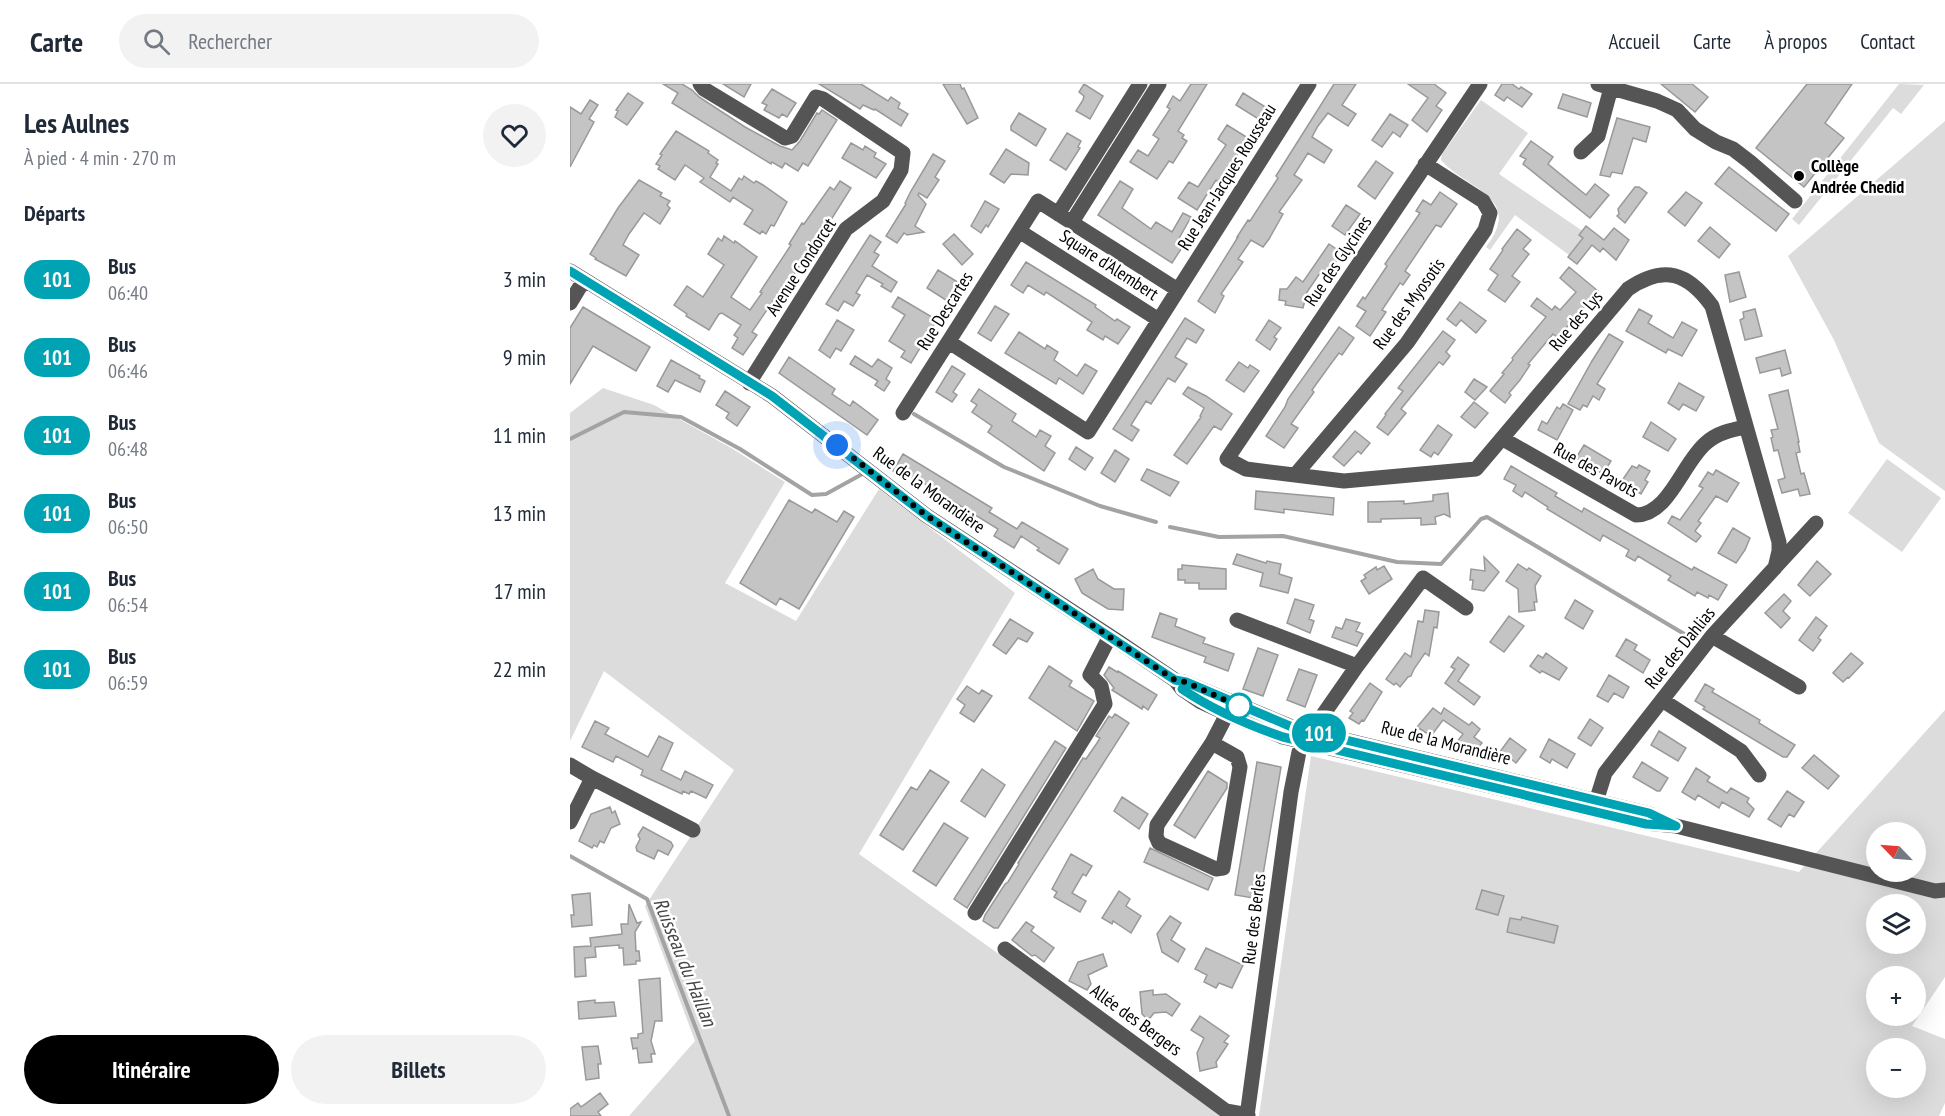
<!DOCTYPE html>
<html lang="fr">
<meta charset="utf-8">
<style>
body{margin:0;font-family:"PT Sans Narrow",sans-serif;background:#f2f2f3;color:#1f2937;height:100vh;display:flex;flex-direction:column;font-size:22px;white-space:nowrap}
*{box-sizing:border-box;margin:0}
p{font-size:20px;color:#747a83}
.icon{flex:none;width:33px;height:33px;fill:none;stroke:currentColor;stroke-width:2;stroke-linecap:round;stroke-linejoin:round}
.map{position:relative;flex:1;overflow:hidden}
.drawer{display:flex;flex-direction:column;background:#fff;width:570px}
.drawer>*{flex:none}
.badge{padding:0 12px;border-radius:20px;font-size:21px;line-height:39px}
.needle{width:39px;rotate:295deg}
.controls{position:absolute;left:1296px;top:738px;display:grid;gap:12px}
.controls a{display:grid;place-items:center;width:60px;height:60px;border-radius:50%;background:#fff;box-shadow:0 6px 24px #0002;font-size:30px}
.you{position:absolute;width:30px;height:30px;margin:-15px;border:4px solid #fff;border-radius:50%;background:#1a73e8;box-shadow:0 0 0 9px #1a73e833}
.map>.badge{position:absolute;translate:-50% -50%;box-shadow:0 0 0 3px #fff}
h2{padding:0 24px;font-size:22px;line-height:54px}
.round{display:grid;place-items:center;flex:none;width:63px;height:63px;border-radius:32px;background:#f2f2f3}
.overview{display:flex;align-items:center;justify-content:space-between;height:102px;padding:0 24px}
h1{font-size:28px;font-weight:600;line-height:45px}
.action{display:flex;gap:12px;margin-top:auto;padding:12px 24px}
.action a{flex:1;height:69px;border-radius:36px;background:#000;color:#fff;font-size:24px;font-weight:600;line-height:69px;text-align:center}
.action a+a{background:#f2f2f3;color:#1f2937}
ul{padding:0;list-style:none}
li{display:flex;align-items:center;gap:18px;height:78px;padding:0 24px}
li div{flex:1}
li b{display:block;font-size:22px}
li em{font-style:normal}
li .badge{min-width:66px;font-weight:700;text-align:center}
header{display:flex;align-items:center;gap:36px;box-sizing:border-box;height:84px;padding:0 30px;background:#fff;border-bottom:2px solid #e0e1e3}
header strong{font-size:28px}
nav{display:flex;gap:33px;margin-inline-start:auto;font-size:21px}
.search{width:420px;height:54px;background:#f2f2f3;display:flex;align-items:center;gap:15px;box-sizing:border-box;padding:0 21px;border-radius:33px;color:#747a83;font-size:22px}
main{display:flex;flex:1;min-height:0}
.map>svg:first-child{display:block}
.green{fill:#dcdcdc;fill-rule:evenodd}
.lines{fill:none;stroke-linecap:round;stroke-linejoin:round}
.stream{stroke:#a3a3a3;stroke-width:4}
.building{fill:#c4c4c4;stroke:#999;stroke-width:1.5}
.minor{stroke:#555;stroke-width:15}
.line-casing{stroke:#fff;stroke-width:14}
.line{stroke:#00a3b4;stroke-width:9}
.walk{stroke:#000;stroke-width:6;stroke-dasharray:0 10.8}
.poi-dot{fill:#000;stroke:#fff;stroke-width:2}
.stop-dot{fill:#fff;stroke:#00a3b4;stroke-width:3}
.labels{text-anchor:middle;stroke-width:5;stroke-linejoin:round;paint-order:stroke}
.poi-label{font-size:18px;font-weight:bold;fill:#000;stroke:#fff;text-anchor:start}
.street-label{font-size:18px;fill:#000;stroke:#fff}
.water-label{font-size:20px;font-style:italic;fill:#444;stroke:#fff}
</style>
<header>
<strong>Carte</strong>
<div class="search"><svg class="icon" aria-label="search" viewBox="0 0 24 24"><circle cx="10" cy="10" r="6"/><path d="M15 15l6 6"/></svg>Rechercher</div>
<nav><a>Accueil</a><a>Carte</a><a>À propos</a><a>Contact</a></nav>
</header>
<main>
<section class="drawer">
<div class="overview"><div><h1>Les Aulnes</h1><p>À pied · 4 min · 270 m</p></div><a class="round"><svg class="icon" aria-label="heart" viewBox="0 0 24 24"><path d="M12 20l-8-8c-3-5 5-10 8-4 3-6 11-1 8 4z"/></svg></a></div>
<h2>Départs</h2>
<ul>
<li><span class="badge" style="background:#00a3b4;color:#fff">101</span><div><b>Bus</b><p>06:40</p></div><em>3 min</em></li>
<li><span class="badge" style="background:#00a3b4;color:#fff">101</span><div><b>Bus</b><p>06:46</p></div><em>9 min</em></li>
<li><span class="badge" style="background:#00a3b4;color:#fff">101</span><div><b>Bus</b><p>06:48</p></div><em>11 min</em></li>
<li><span class="badge" style="background:#00a3b4;color:#fff">101</span><div><b>Bus</b><p>06:50</p></div><em>13 min</em></li>
<li><span class="badge" style="background:#00a3b4;color:#fff">101</span><div><b>Bus</b><p>06:54</p></div><em>17 min</em></li>
<li><span class="badge" style="background:#00a3b4;color:#fff">101</span><div><b>Bus</b><p>06:59</p></div><em>22 min</em></li>
</ul>
<div class="action"><a>Itinéraire</a><a>Billets</a></div>
</section>
<div class="map">
<svg width="1375" height="1032" viewBox="0 0 1375 1032">
<rect width="100%" height="100%" fill="#fff"/>
<path class="green" d="M1329 0 1354 1 1331 30 1323 24 1229 141 1222 135Z
M911 16 958 49 929 90 1017 150 999 171 945 131 920 166 916 163C955 112 895 105 871 76L872 70Z
M1375 37V407L1309 359 1264 256 1218 172Z
M33 304 84 321 163 365 215 398 155 499 226 537 309 405 445 509 289 770 655 1032H59L125 957 75 822 164 686 34 587 0 657V329Z
M1317 375 1371 414 1332 468 1278 429Z
M1375 626V893L1342 942 1375 955V1019L1369 1032H689L741 672 1229 788ZM1306 748H1346V788H1306ZM1306 820H1346V860H1306ZM1306 892H1346V932H1306ZM1306 964H1346V1004H1306Z"/>
<g class="lines">
<path class="stream" d="M344 330 434 383 530 422 586 438
M0 355 54 328 111 333 170 365 242 411 256 410 296 388
M600 443 649 453 713 452 827 478 871 480 911 435 917 433 1116 551
M0 772 77 815 159 1032"/>
</g>
<path class="building" d="M93 0H112L122 6 129 13 175 43 210 62 222 66 230 57 247 29 249 30 252 26 267 36 238 82 233 79 228 87 215 79 212 84 202 78 201 80 102 19 108 9Z
M153 0H181L174 13Z
M249 0H291L318 17 321 13 330 19 328 24 338 30 331 42 305 25 304 26 293 21 290 25Z
M373 0H390L392 5 394 4 408 34 397 40Z
M514 0 533 12 520 35 506 27 513 16 514 12 509 8Z
M621 0H637L608 47 614 51 612 54 617 57 603 79 599 77 587 95 560 78 568 66 578 72 589 55 583 51 600 25 597 23 603 12 610 17Z
M764 0H786L772 21 786 30 778 42 758 29 748 42 742 53 762 66 754 79 738 69 724 91 732 96 709 128 713 130 699 155 693 163 681 156 668 175 673 178 651 210 654 212 645 229 628 217 668 153H667L678 136 680 137 708 94 706 92Z
M838 0H864L876 9 866 22 872 26 857 48 842 36 858 14Z
M932 0H942L949 5 951 3 962 10 952 23 937 13 934 17 925 11Z
M1091 0H1122L1138 13 1125 28Z
M1237 0H1282L1255 39 1274 54 1234 103 1186 64Z
M202 5 226 19 217 33 212 30 209 34 194 26 197 21 192 19Z
M58 9 73 19 57 41 45 33 48 27 46 26Z
M673 9 697 24 690 36 666 21Z
M993 10 1021 19 1017 33 988 24Z
M20 16 28 21 19 35 24 38 0 83V23L11 30Z
M449 29 476 45 466 62 441 46V42Z
M820 30 838 41 830 53 823 48 812 63 802 56Z
M1047 34 1080 43 1076 58 1063 54 1052 90 1042 88 1040 93 1030 91Z
M657 41 678 54 650 99 646 96 627 126 608 114 619 98 628 103 656 61 648 55Z
M106 47 139 67 138 69 148 76 146 79 148 80 140 93 161 107 169 94 172 96 174 92 184 99 186 97 193 101 217 118 204 142 201 141 196 150 192 147 190 150 174 140 183 126 163 113 160 118 130 98 134 94 115 81 105 96 88 85 90 82 86 80 92 71 90 70Z
M497 49 511 57 508 63 510 64 496 86 480 76Z
M961 57 983 73 978 80 1016 111 1025 100 1039 111 1020 134 953 80 956 75 950 72Z
M281 59 293 66 295 62 306 69 304 73 316 80 306 94 272 74Z
M436 65 459 79 458 91 441 90 434 99 420 90Z
M363 70 375 77 365 93 369 96 357 114 349 109 348 111 356 120 345 142 354 148 337 151 334 149 327 159 316 152 336 120 335 119 341 107Z
M806 77 823 89 805 115 788 102Z
M1159 83 1219 130 1206 147 1145 100Z
M69 96 92 109 90 112 100 117 97 121 100 124 90 140 74 129 59 150 53 161 69 171 56 192 25 175 26 174 20 170 48 124Z
M270 97 281 104 259 139 256 137 230 177 232 178 205 219 203 217 182 248 187 251 173 271 162 264 168 254 164 251 171 241 152 229 149 230 139 246 116 232 117 230 104 221 117 202 133 213 154 181 138 170 148 154 152 157 154 152 164 159 165 157 187 173 161 213 180 226 192 209 190 208 221 161 219 160 232 139 234 140 260 103 264 106Z
M550 97 563 105 552 124 581 145 586 138 602 148 613 129 621 133 607 158 613 162 602 179 528 131Z
M1065 103H1069L1077 109 1055 139 1047 132 1049 130 1048 125Z
M870 108 887 120 871 143 866 141 835 187 840 191 833 201 830 199 812 226 816 228 800 252 786 242 796 227 787 222 793 213 795 215 817 182 815 180 850 129 846 127 853 116 861 121Z
M1116 108 1132 119 1115 142 1098 128Z
M415 117 429 125 418 143 416 141 411 149 401 142Z
M776 121 790 130 775 151 762 142Z
M1016 142 1034 156 1044 144 1059 156 1046 176 1033 164 1030 168 1022 161 1007 180 998 173 1013 154 1009 151Z
M1140 143 1160 160 1149 174 1128 157Z
M947 145 961 156 953 165 959 170 942 192 950 198 935 218 918 206 928 191 920 185 933 166 932 165Z
M384 150 403 170 392 181 373 160Z
M300 151 311 158 304 168 309 171 302 182 327 198 321 208 311 202 313 200 297 191 286 209 290 211 283 222 274 217 268 227 256 220Z
M759 160 772 169 755 193 750 189 737 208 733 224 715 221 716 217 709 216 710 205H717L726 193 733 198Z
M456 178 526 221 525 223 545 237 547 235 560 243 548 260 535 252 533 256 517 246 522 238 476 208 474 211 458 201 453 209 441 201Z
M999 183 1028 207 1015 223 1014 222 988 254 983 250 958 280 960 281 950 296 939 309 941 311 935 319 920 307 934 290 932 289 943 276 942 274 976 233 961 222 967 214 982 226 985 222 990 226 1006 208 990 194Z
M368 186 394 202 382 220 357 204Z
M1169 188 1176 213 1160 218 1155 191Z
M328 213 367 236 341 279 331 273 335 267 319 257 335 231 322 223Z
M890 218 916 237 906 249 891 236 886 242 877 235Z
M425 222 439 230 421 257 408 249Z
M13 223 80 263 66 287 23 262 0 300V244Z
M1069 225 1082 232 1078 239 1103 254 1112 238 1127 246 1112 272 1098 265 1096 269 1056 247Z
M1185 225 1192 252 1175 256 1170 236 1174 234 1173 228Z
M615 234 634 246 626 259 617 254 605 273 617 280 605 298 598 294 581 320 576 317 561 341 569 346 562 357 543 345Z
M267 236 284 246 271 267 266 264 260 274 249 266Z
M699 236 711 244 704 253 707 255 700 266 686 256Z
M769 243 784 254 772 271 769 269 760 281 742 306 744 308 721 340 728 344 714 364 696 352 715 323 718 315Z
M873 247 885 256 876 268 880 272 873 281 869 278 831 325 836 329 818 351 807 343 816 331 815 330 833 307 828 304Z
M449 248 475 265 477 261 488 268 484 276 507 292 515 280 527 287 513 310 489 294 486 300 435 269Z
M1039 250 1053 258 1027 300 1035 305 1029 316 1023 312 1017 323 1013 321 1010 326 998 320 1022 277Z
M1215 266 1221 289 1212 292 1210 284 1190 289 1186 274Z
M285 272 302 283 308 275 322 284 316 295 320 298 314 307 305 301 308 297 280 280Z
M219 273 265 305 262 310 280 322 283 317 308 336 297 351 209 289Z
M101 276 130 292 129 294 135 297 130 308 105 296 98 308 87 302Z
M669 278 678 284 680 281 689 287 674 308 656 296Z
M382 282 395 290 383 308 387 311 382 318 366 308Z
M904 295 917 303 905 316 895 308Z
M1109 299 1134 313 1126 327 1113 320 1109 326 1098 319Z
M618 303 636 312 662 330 651 346 644 342 617 380 604 371 631 333 630 332 634 324 613 310Z
M409 305 446 330 442 337 466 353 470 346 481 352 475 362 485 369 474 387 418 348 422 342 402 328 407 321 401 317Z
M1218 306 1229 358H1228L1230 368 1226 369 1231 390 1234 389 1240 410 1230 412 1228 405 1212 409 1208 396 1215 394 1208 366 1204 367 1201 354 1203 353 1201 346 1208 345 1199 311Z
M155 307 180 323 167 342 156 334 159 329 146 321Z
M904 318 918 329 905 344 891 333Z
M993 320 1003 326 987 356 968 346 972 337 977 340 987 323 990 325Z
M1081 338 1106 355 1098 367 1073 353Z
M868 341 882 351 868 371 864 368 861 373 850 366Z
M785 347 800 359 791 370 788 367 774 382 763 373Z
M1014 361 1041 377 1033 390 1006 374Z
M506 363 523 374 515 386 499 375Z
M545 366 559 375 545 398 531 389Z
M333 370 422 424 419 428 447 445 452 438 498 465 489 480 467 466 469 464 451 452 444 464 424 452 428 445 345 394 335 390 333 393 323 387Z
M1069 381 1080 387 1075 396 1078 398 1071 410 1051 398 1062 382 1067 384Z
M941 382 987 409 985 412 1012 428 1014 424 1122 486 1124 483 1157 501 1148 516 1139 511 1138 514 1127 508 1125 512 1098 496 1101 492 1068 472 1065 477 1056 472 1059 466 1033 451 1030 457 977 425 978 423 955 408 952 413 943 407 946 401 934 395Z
M577 385 609 398 600 412 571 396Z
M1146 386 1169 399 1157 418 1146 412 1128 437 1131 439 1125 447 1131 452 1126 458 1098 439 1102 432 1110 436 1133 404 1129 402 1138 388 1143 391Z
M686 407 764 414 763 431 714 425V429L685 425Z
M878 409 880 433 874 430 865 433 866 440 851 441V434L811 435V438H798V418L834 417V420L863 417V411Z
M219 416 242 429 245 425 267 438 274 427 284 433 229 525 210 514 206 521 170 499Z
M1163 444 1180 454 1175 466 1166 479 1148 469Z
M667 470 696 479 697 477 711 480 709 490 722 494 718 509 690 502 693 489 663 480Z
M914 473 929 488 914 507 902 505 903 496H900L901 485 915 487Z
M1247 477 1261 490 1240 512 1228 501Z
M948 480 957 486 959 484 971 492 965 502 967 518H964L965 526 949 528 948 505 936 497Z
M612 481 656 485V505H629V499H615V496H608V485H612Z
M814 482 822 495 799 510 791 497 796 494 794 491 806 483 807 486Z
M523 485 528 495 544 505H554L553 526 538 525 512 509 505 495Z
M1214 510 1221 517 1213 527 1220 534 1211 544 1195 529Z
M725 515 744 521 739 535 744 537 740 549 717 539Z
M1005 516 1023 527 1013 545 995 534Z
M855 526 869 528 867 544 864 543 859 572 855 569 844 585 841 592 838 593 830 603 826 599 824 601 816 595 835 569 841 573 848 537 853 538Z
M590 529 607 535 605 542 635 554 633 559 664 570 658 587 634 578 636 573 582 553Z
M939 532 954 542 934 568 920 558Z
M1246 533 1257 542 1248 554 1251 556 1243 567 1229 556Z
M440 535 463 549 457 558 448 554 436 570 423 561Z
M776 535 790 539 786 547 793 550 787 562 762 553 766 543 772 545Z
M1056 555 1067 561 1064 566 1080 576 1073 589 1046 572Z
M688 564 708 571 693 612 673 605Z
M976 569 997 584 989 596 972 587 970 589 960 582 968 571 973 574Z
M1281 569 1293 579 1279 594 1278 593 1273 598 1263 589Z
M888 573 899 581 888 597 910 613 904 621 875 599 885 585 881 583Z
M479 582 502 597 499 602 524 617 507 647 459 614Z
M539 583 547 588 548 587 587 611 578 626 573 622 572 625 542 606 544 604 534 591Z
M729 585 747 591 735 623 717 616Z
M1039 591 1059 603 1053 614 1044 609 1038 618 1027 612Z
M800 599 812 608 794 637 792 636 789 640 779 634 783 629 780 627Z
M1135 600 1144 605 1142 608 1190 636 1189 639 1225 661 1217 673H1213L1133 625 1135 623 1125 617Z
M397 602 409 610 412 606 422 612 404 638 390 629 395 621 387 615Z
M863 624 871 630 874 624 899 641 902 638 910 645 904 653 912 659 902 671 886 659 893 650 873 636 861 652 847 643Z
M545 630 559 639 428 844H424L413 837 415 831 435 800 438 798 449 780 448 779 513 674 516 675 527 659 530 654 526 652 539 632 542 634Z
M1020 635 1033 644 1021 662 1008 654Z
M25 637 39 644 35 650 78 673 89 652 103 659 91 686 111 696 115 687 143 701 136 714 121 707 119 710 113 707 112 710 71 691 73 686 46 672 43 678 12 663Z
M1089 647 1116 664 1108 677 1081 661Z
M940 654 956 666 946 679 940 674 938 676 929 669Z
M979 655 1005 670 997 684 982 675 980 679 970 673Z
M485 657 496 664 397 824 384 815Z
M1244 671 1269 692 1258 705 1232 684Z
M687 678 711 683 689 815 665 811Z
M1072 678 1098 694 1090 707H1087L1063 693Z
M1126 684 1140 693 1137 697 1157 709 1161 704 1179 714 1177 718 1184 725 1179 733 1152 718 1149 724 1128 711 1125 716 1112 708Z
M412 685 435 701 415 733 391 717Z
M360 686 379 698 333 766 310 751 341 703 347 706Z
M638 687 657 699V704L625 754 604 741Z
M1217 707 1234 718 1224 733 1219 730 1211 743 1198 735Z
M552 713 578 730 569 745 544 727Z
M40 723 42 729 45 727 50 740 41 744 34 759 30 757 27 763 24 761 22 764 9 757 21 730Z
M374 739 398 754 366 802 343 787Z
M73 743 101 758 103 762 98 771 88 766 84 775 67 767 66 763 70 755 68 751Z
M580 764 643 794 638 806 574 778Z
M501 770 522 782 516 792 513 790 502 809 516 817 510 828 484 813 487 808 482 805Z
M912 806 934 812 928 831 906 825Z
M549 807 560 815 556 822 571 832 561 849 543 837 542 840 532 834Z
M20 809 22 841 2 843 1 831H4L2 811Z
M59 820 67 839 71 838 65 848 66 867H69L70 877H66V880L54 881 53 864H49V861L25 863 26 873 15 874 16 892 5 893 4 863 21 862 20 854 52 850 51 840H58Z
M600 832 611 839 601 856 615 865 608 878 592 868 587 850Z
M952 833 988 842 984 859 937 848 940 834 951 836Z
M456 838 464 843 461 847 484 864 474 878 465 871 462 872 442 856Z
M636 864 673 881 662 904 649 899 646 904 634 898 637 891 625 885Z
M533 870 537 882 518 891 521 900 517 906 499 897 508 878Z
M90 894 92 937H85L81 957 85 970H81L82 978 69 979 67 964 63 965 61 954H68V950L73 949 69 896Z
M583 906V911L596 910 610 920 602 932 596 928 584 929 580 934H576L572 930 570 908Z
M25 916V919L44 918 46 932 9 935 8 918Z
M630 932 659 952 654 958 658 960 646 978 647 983 630 987 627 969 634 954 621 946Z
M28 962 31 980H28L29 994 16 996 12 963Z
M30 1009 38 1020 28 1028 31 1032H0V1025L8 1019 11 1023Z"/>
<g class="lines">
<path class="minor" d="M130 0 134 5 215 54 222 52 246 13 253 15 333 69 331 86 313 117 276 145 179 299
M910 0 657 375 676 385 774 397 906 385 1058 205C1094 180 1118 189 1142 222L1209 458V467L1205 484
M1028 0 1087 17 1107 26 1125 45 1146 58 1163 65 1180 78 1225 117
M1011 68 1028 52 1042 0
M468 117 608 206 589 236 449 147Z
M488 130 570 0
M502 138 589 0
M0 187 202 312 357 432 552 560 605 596 612 605 631 618 657 630 713 653 1076 739 1106 742 1365 807 1375 806
M608 206 739 0
M0 219 14 196
M379 258 518 348 589 236
M333 329 449 147
M933 355 1066 431C1099 431 1113 378 1136 359 1147 349 1161 346 1175 343
M726 390 837 259 915 146 920 129 913 117 855 80
M667 536 787 582
M1142 552 1229 603
M614 598 722 643 1080 730
M1092 616 1171 667 1189 691
M642 659 667 673 670 683 653 784 646 785 589 759 586 752 587 741 642 659 657 630
M0 681 22 694
M1024 724 1035 689 1142 552 1246 439
M0 738 22 694 123 746
M405 829 535 620 531 602 520 591 540 552
M435 865 656 1027 678 1031
M677 1032 721 708 729 668 734 658 787 582 853 494 896 524"/>
</g>
<g class="lines">
<g class="line-casing">
<path id="line" d="M0 187 202 312 357 432 605 596 616 598 722 643 1079 729 1106 742 1076 740 713 653C678 641 643 626 612 605"/>
</g>
<use href="#line" class="line"/>
<path class="walk" d="M267 361 357 432 605 596 616 598 675 625 669 622"/>
</g>
<circle class="poi-dot" cx="1229" cy="92" r="6"/>
<circle class="stop-dot" cx="669" cy="622" r="12"/>
<g class="labels">
<g class="poi-label">
<text x="1241" y="88">Collège<tspan x="1241" dy="21">Andrée Chedid</tspan></text>
</g>
<g class="street-label">
<text transform="translate(657 93) rotate(-58)" y="6">Rue Jean-Jacques Rousseau</text>
<text transform="translate(768 177) rotate(-56)" y="6">Rue des Glycines</text>
<text transform="translate(539 181) rotate(33)" y="6">Square d'Alembert</text>
<text transform="translate(231 183) rotate(-57)" y="6">Avenue Condorcet</text>
<text transform="translate(839 220) rotate(-54)" y="6">Rue des Myosotis</text>
<text transform="translate(375 227) rotate(-58)" y="6">Rue Descartes</text>
<text transform="translate(1006 237) rotate(-50)" y="6">Rue des Lys</text>
<text transform="translate(1026 386) rotate(29)" y="6">Rue des Pavots</text>
<text transform="translate(359 406) rotate(36)" y="6">Rue de la Morandière</text>
<text transform="translate(1110 564) rotate(-51)" y="6">Rue des Dahlias</text>
<text transform="translate(876 659) rotate(14)" y="6">Rue de la Morandière</text>
<text transform="translate(684 835) rotate(-83)" y="6">Rue des Berles</text>
<text transform="translate(566 936) rotate(36)" y="6">Allée des Bergers</text>
</g>
<g class="water-label">
<text transform="translate(115 878) rotate(68)" y="7">Ruisseau du Haillan</text>
</g>
</g>
</svg>
<div class="controls">
<a><svg class="needle" viewBox="-14 -14 28 28"><path d="M0-13l5 13h-10z" fill="#e53935"/><path d="M0 13l5-13h-10z" fill="#747a83"/></svg></a>
<a><svg class="icon" aria-label="layers" viewBox="0 0 24 24"><path d="M12 4l9 5-9 5-9-5zM3 14l9 5 9-5"/></svg></a>
<a>+</a>
<a>−</a>
</div>
<div class="you" style="left:267px;top:361px"></div>
<b class="badge" style="left:749px;top:649px;background:#00a3b4;color:#fff">101</b>
</div>
</main>
